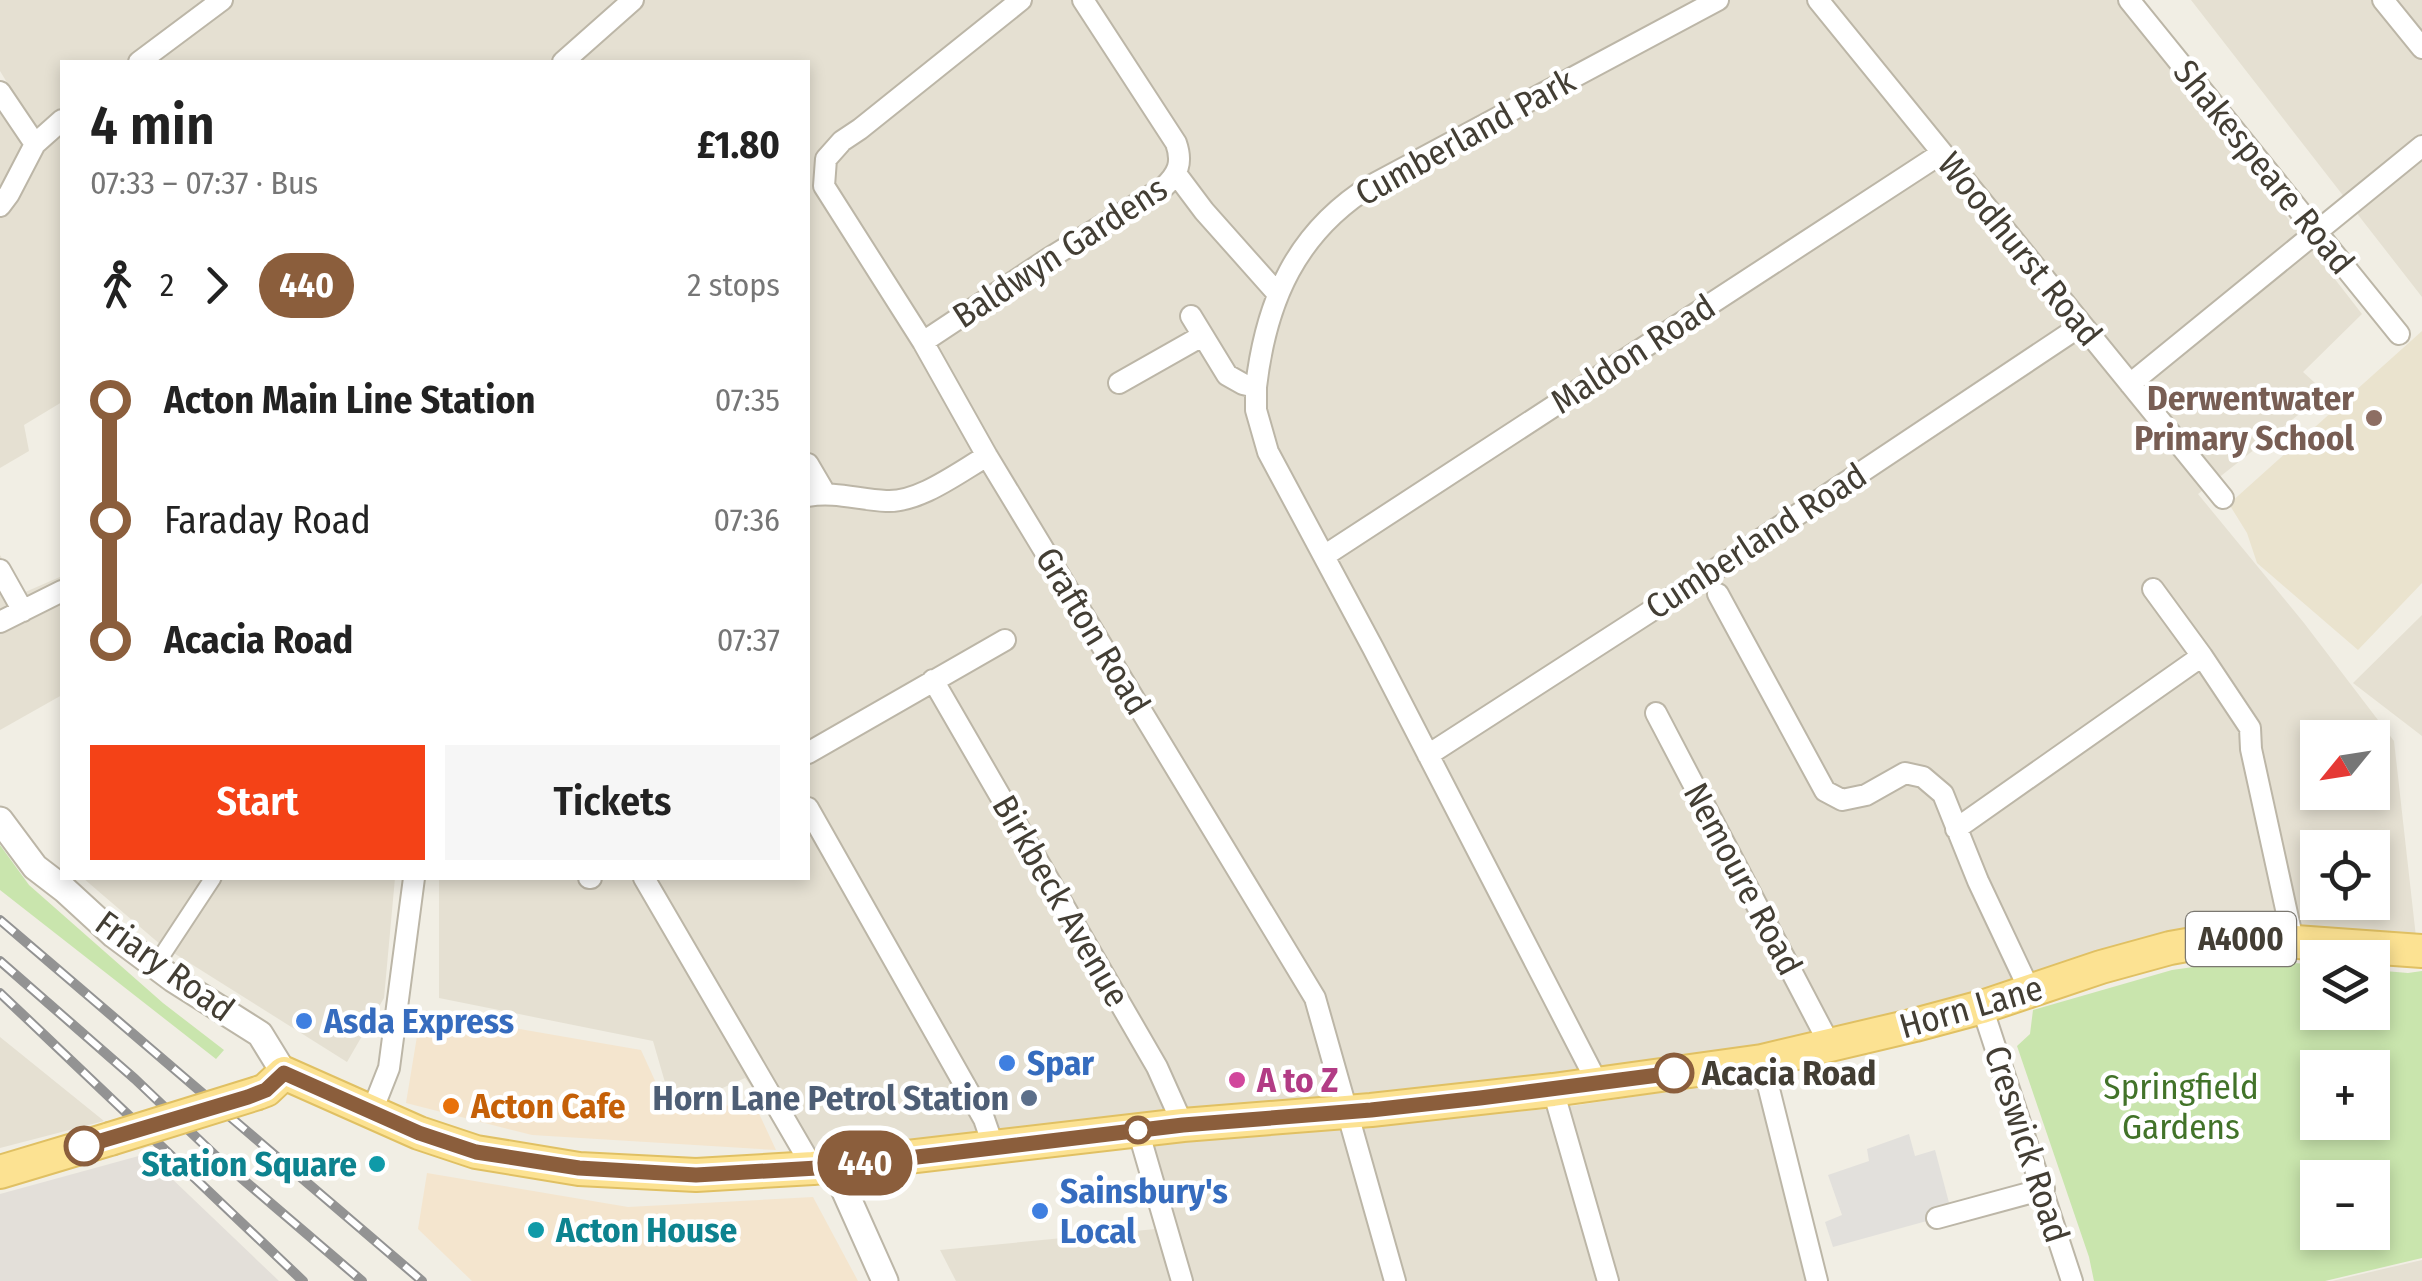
<!DOCTYPE html>
<meta charset="utf-8">
<style>
body{margin:0;font-family:"Fira Sans Condensed",sans-serif;background:#f6f6f6;color:#222;height:100vh;display:flex;flex-direction:column;font-size:38px;white-space:nowrap}
*{box-sizing:border-box;margin:0}
p{font-size:32px;color:#767676}
.icon{flex:none;width:55px;height:55px;fill:none;stroke:currentColor;stroke-width:2;stroke-linecap:round;stroke-linejoin:round}
.map{position:relative;flex:1;overflow:hidden}
.sheet{position:absolute;left:60px;top:60px;width:750px;height:820px;display:flex;flex-direction:column;background:#fff;border-radius:0px;box-shadow:0 5px 15px #0003}
.sheet>*{flex:none}
.badge{padding:0 20px;border-radius:32px;font-size:35px;line-height:65px}
.needle{width:65px;rotate:240deg}
.buttons{position:absolute;left:2300px;top:720px;display:grid;gap:20px}
.buttons a{display:grid;place-items:center;width:90px;height:90px;border-radius:0px;background:#fff;box-shadow:0 5px 15px #0003;font-size:50px}
.map>.badge{position:absolute;translate:-50% -50%;box-shadow:0 0 0 5px #fff}
.legs{display:flex;align-items:center;gap:15px;height:110px;padding:0 30px;font-size:32px}
.legs p{margin-inline-start:auto}
.overview{display:flex;align-items:center;justify-content:space-between;height:170px;padding:0 30px}
h1{font-size:55px;font-weight:600;line-height:75px}
.action{display:flex;gap:20px;margin-top:auto;padding:20px 30px}
.action a{flex:1;height:115px;border-radius:0px;background:#f44217;color:#fff;font-size:40px;font-weight:600;line-height:115px;text-align:center}
.action a+a{background:#f6f6f6;color:#222}
ul{padding:0 30px;list-style:none}
li{display:flex;align-items:center;gap:35px;height:120px;font-size:38px}
li i{display:grid;place-items:center;width:15px;height:100%;margin:0 12px;background:currentColor}
li i::after{content:'';width:25px;height:25px;margin:-12px;border:8px solid;border-radius:50%;background:#fff}
li p{margin-inline-start:auto}
li:first-child i{background:linear-gradient(#0000 50%,currentColor 0)}
li:last-child i{background:linear-gradient(currentColor 50%,#0000 0)}
.map>svg:first-child{display:block}
.residential{fill:#e5e0d2;fill-rule:evenodd}
.commercial{fill:#f4e5ce}
.industrial{fill:#e3dfd9}
.education{fill:#eae3ce}
.green{fill:#c9e5ad;fill-rule:evenodd}
.parking{fill:#e2e0dc}
.lines{fill:none;stroke-linecap:round;stroke-linejoin:round}
.pedestrian-casing{stroke:#bcb6a7;stroke-width:19}
.minor-casing{stroke:#bcb6a7;stroke-width:24}
.tertiary-casing{stroke:#bcb6a7;stroke-width:29}
.primary-casing{stroke:#e0c063;stroke-width:36}
.pedestrian{stroke:#fff;stroke-width:15}
.minor{stroke:#fff;stroke-width:20}
.tertiary{stroke:#fff;stroke-width:25}
.primary{stroke:#fce292;stroke-width:32}
.rail-casing{stroke:#939393;stroke-width:10}
.rail{stroke:#fff;stroke-width:6;stroke-dasharray:19;stroke-linecap:butt}
.primary-bridge-casing{stroke:#e0c063;stroke-width:36;stroke-linecap:butt}
.primary-bridge{stroke:#fce292;stroke-width:32}
.line-1-casing{stroke:#fff;stroke-width:22}
.line-1{stroke:#8b5e3c;stroke-width:15}
.education-dot{fill:#8d6e63;stroke:#fff;stroke-width:4}
.shop-dot{fill:#3f7fe0;stroke:#fff;stroke-width:4}
.stop-1-dot{fill:#fff;stroke:#8b5e3c;stroke-width:5}
.hotel-dot{fill:#d1479c;stroke:#fff;stroke-width:4}
.service-dot{fill:#5c6f8a;stroke:#fff;stroke-width:4}
.food-dot{fill:#e8710a;stroke:#fff;stroke-width:4}
.culture-dot{fill:#0f9aa8;stroke:#fff;stroke-width:4}
.labels{text-anchor:middle;stroke-width:9;stroke-linejoin:round;paint-order:stroke}
.shield{fill:#fff;stroke:#7b7871;stroke-width:2.5}
.shield-label{font-size:32px;font-weight:bold;fill:#433e34}
.street-label{font-size:35px;fill:#433e34;stroke:#fff}
.education-label{font-size:35px;font-weight:bold;fill:#785e54;stroke:#fff;text-anchor:end}
.shop-label{font-size:35px;font-weight:bold;fill:#366cbe;stroke:#fff;text-anchor:start}
.stop-label{font-size:35px;font-weight:bold;fill:#433e34;stroke:#fff;text-anchor:start}
.hotel-label{font-size:35px;font-weight:bold;fill:#b23c85;stroke:#fff;text-anchor:start}
.park-label{font-size:35px;fill:#427329;stroke:#fff}
.service-label{font-size:35px;font-weight:bold;fill:#4e5e75;stroke:#fff;text-anchor:end}
.food-label{font-size:35px;font-weight:bold;fill:#c56008;stroke:#fff;text-anchor:start}
.culture-label{font-size:35px;font-weight:bold;fill:#0d838f;stroke:#fff;text-anchor:end}
</style>
<div class="map">
<svg width="2422" height="1281" viewBox="0 0 2422 1281">
<rect width="100%" height="100%" fill="#f1eee4"/>
<path class="residential" d="M0 0H2118L2362 314 2303 372 2326 393 2198 494 2304 623 2394 741 2416 937 2296 927 1910 1016 1587 1078 805 1155 745 1078 673 1110 653 1041 439 998V878H808V62H62V402L24 425 29 451 0 468V112L12 128 28 117 0 71ZM2318 738H2372V792H2318ZM2318 848H2372V902H2318Z
M2191 0H2422V297Z
M0 555 23 593 62 576V695L0 730Z
M2422 615V736L2353 683Z
M83 878H395L384 998 347 1062 161 945Z
M0 1037 104 1121 0 1148Z
M1761 1077 1822 1281H956L940 1250 1176 1227 1151 1142 1559 1108Z
M2422 1260V1281H2332Z"/>
<path class="commercial" d="M421 1012 641 1050 667 1107 755 1105 776 1150 532 1135 406 1103Z
M427 1173 628 1207 813 1197 858 1281H472L418 1229Z"/>
<path class="industrial" d="M146 1154 279 1281H0V1194Z"/>
<path class="education" d="M2422 331V583L2358 650 2257 563 2247 533 2229 504Z"/>
<path class="green" d="M0 845 29 885 163 1003 224 1050 216 1059 0 890Z
M2250 959 2317 965 2318 1012H2372L2373 970 2408 973 2422 971V1258L2325 1281H2094L2089 1257 2017 1046 2030 1034 2033 1010 2172 970ZM2318 1068H2372V1122H2318ZM2318 1178H2372V1232H2318Z"/>
<path class="parking" d="M1909 1134 1915 1156 1935 1150 1952 1214 1833 1247 1825 1222 1842 1215 1828 1175 1869 1161 1867 1149Z"/>
<g class="lines">
<g class="pedestrian-casing">
<path id="pedestrian" d="M155 966 213 878"/>
</g>
<g class="minor-casing">
<path id="minor" d="M1021 0 860 129 842 141 826 159 824 186 923 342 987 456 1315 998 1395 1281
M1818 0 2223 498
M2129 0 2399 334
M2383 0 2422 48
M139 62 222 0
M563 62 633 0
M0 92 35 144 9 194 0 206
M35 144 62 120
M1177 175 1204 211 1277 293
M1191 316 1227 375 1243 384 1256 387V410L1268 452 1373 648 1598 1084
M923 342 1048 259 1163 188C1178 174 1183 163 1176 143L1083 0
M1119 383 1202 336
M2130 384 2422 146
M1256 387C1266 301 1296 232 1372 185L1718 0
M808 464 825 493
M808 496C835 491 859 500 886 501 919 503 959 472 987 456
M1324 556 1942 153
M0 570 23 611
M2153 589 2202 656 2250 728 2251 749 2293 941
M1718 594 1825 791 1842 800 1866 795 1905 773 1923 777 1943 794 1978 881 2030 991
M0 622 62 591
M933 680 1157 1067 1183 1125
M1656 713 1830 1045
M808 753 1005 640
M1428 755 1713 571 2082 325
M808 808 984 1119 994 1148
M1956 829 2202 656
M589 878H591
M644 878 813 1168
M1982 1007 2072 1281
M1762 1061 1817 1281
M1553 1090 1608 1281
M372 1111 389 1068 414 878
M1138 1130 1182 1281
M1937 1218 2044 1189"/>
</g>
<g class="tertiary-casing">
<path id="tertiary" d="M0 820 35 867 65 890 114 935 173 979 260 1034 284 1073
M834 1167 885 1281"/>
</g>
<g class="primary-casing">
<path id="primary" d="M258 1093 266 1090 284 1073 419 1133 476 1152 579 1169 696 1175 813 1168 1183 1125 1371 1110 1553 1090 1762 1061 1915 1025 1982 1007 2101 967 2170 948 2215 940 2255 939 2422 951
M0 1172 110 1139"/>
</g>
<use href="#pedestrian" class="pedestrian"/>
<use href="#minor" class="minor"/>
<use href="#tertiary" class="tertiary"/>
<use href="#primary" class="primary"/>
<g class="rail-casing">
<path id="rail" d="M0 920 422 1281
M0 961 135 1079 219 1159 362 1281
M0 993 303 1281"/>
</g>
<use href="#rail" class="rail"/>
<g class="primary-bridge-casing">
<path id="primary-bridge" d="M110 1139 258 1093"/>
</g>
<use href="#primary-bridge" class="primary-bridge"/>
</g>
<g class="lines">
<g class="line-1-casing">
<path id="line-1" d="M84 1146 248 1097 266 1090 284 1073 419 1133 476 1152 579 1168 696 1175 834 1167 1183 1125 1371 1110 1480 1098 1674 1073"/>
</g>
<use href="#line-1" class="line-1"/>
</g>
<circle class="education-dot" cx="2374" cy="418" r="10"/>
<g class="shop-dot">
<circle cx="304" cy="1021" r="10"/>
<circle cx="1007" cy="1063" r="10"/>
<circle cx="1040" cy="1211" r="10"/>
</g>
<g class="stop-1-dot">
<circle cx="1674" cy="1073" r="18"/>
<circle cx="1138" cy="1130" r="12"/>
<circle cx="84" cy="1146" r="18"/>
</g>
<circle class="hotel-dot" cx="1237" cy="1080" r="10"/>
<circle class="service-dot" cx="1029" cy="1098" r="10"/>
<circle class="food-dot" cx="451" cy="1106" r="10"/>
<g class="culture-dot">
<circle cx="377" cy="1164" r="10"/>
<circle cx="536" cy="1230" r="10"/>
</g>
<g class="labels">
<rect class="shield" x="2186" y="912" width="110" height="54" rx="8"/>
<g class="shield-label">
<text x="2241" y="950">A4000</text>
</g>
<g class="street-label">
<text transform="translate(1465 137) rotate(-29)" y="12">Cumberland Park</text>
<text transform="translate(2264 167) rotate(51)" y="12">Shakespeare Road</text>
<text transform="translate(2020 249) rotate(51)" y="12">Woodhurst Road</text>
<text transform="translate(1060 252) rotate(-33)" y="12">Baldwyn Gardens</text>
<text transform="translate(1633 354) rotate(-33)" y="12">Maldon Road</text>
<text transform="translate(1756 541) rotate(-33)" y="12">Cumberland Road</text>
<text transform="translate(1093 631) rotate(59)" y="12">Grafton Road</text>
<text transform="translate(1743 879) rotate(62)" y="12">Nemoure Road</text>
<text transform="translate(1061 901) rotate(60)" y="12">Birkbeck Avenue</text>
<text transform="translate(165 966) rotate(36)" y="12">Friary Road</text>
<text transform="translate(1971 1007) rotate(-16)" y="12">Horn Lane</text>
<text transform="translate(2027 1144) rotate(72)" y="12">Creswick Road</text>
</g>
<g class="education-label">
<text x="2354" y="410">Derwentwater<tspan x="2354" dy="40">Primary School</tspan></text>
</g>
<g class="shop-label">
<text x="324" y="1033">Asda Express</text>
<text x="1027" y="1075">Spar</text>
<text x="1060" y="1203">Sainsbury's<tspan x="1060" dy="40">Local</tspan></text>
</g>
<g class="stop-label">
<text x="1702" y="1085">Acacia Road</text>
</g>
<g class="hotel-label">
<text x="1257" y="1092">A to Z</text>
</g>
<g class="park-label">
<text x="2181" y="1099">Springfield<tspan x="2181" dy="40">Gardens</tspan></text>
</g>
<g class="service-label">
<text x="1009" y="1110">Horn Lane Petrol Station</text>
</g>
<g class="food-label">
<text x="471" y="1118">Acton Cafe</text>
</g>
<g class="culture-label">
<text x="357" y="1176">Station Square</text>
<text x="556" y="1242" text-anchor="start">Acton House</text>
</g>
</g>
</svg>
<div class="buttons">
<a><svg class="needle" viewBox="-14 -14 28 28"><path d="M0-13l5 13h-10z" fill="#e53935"/><path d="M0 13l5-13h-10z" fill="#767676"/></svg></a>
<a><svg class="icon" aria-label="locate" viewBox="0 0 24 24"><circle cx="12" cy="12" r="6"/><path d="M12 2v4M12 18v4M2 12h4M18 12h4"/></svg></a>
<a><svg class="icon" aria-label="layers" viewBox="0 0 24 24"><path d="M12 4l9 5-9 5-9-5zM3 14l9 5 9-5"/></svg></a>
<a>+</a>
<a>−</a>
</div>
<b class="badge" style="left:865px;top:1163px;background:#8b5e3c;color:#fff">440</b>
<section class="sheet">
<div class="overview"><div><h1>4 min</h1><p>07:33 – 07:37 · Bus</p></div><b>£1.80</b></div>
<div class="legs"><svg class="icon" aria-label="walk" viewBox="0 0 24 24"><circle cx="13" cy="4" r="2"/><path d="M13 8l-2 6 4 7M11 14l-3 7M7 12l3-4h3l4 4"/></svg>2<svg class="icon" aria-label="forward" viewBox="0 0 24 24"><path d="M9 5l7 7-7 7"/></svg><b class="badge" style="background:#8b5e3c;color:#fff">440</b><p>2 stops</p></div>
<ul>
<li><i style="color:#8b5e3c"></i><b>Acton Main Line Station</b><p>07:35</p></li>
<li><i style="color:#8b5e3c"></i><span>Faraday Road</span><p>07:36</p></li>
<li><i style="color:#8b5e3c"></i><b>Acacia Road</b><p>07:37</p></li>
</ul>
<div class="action"><a>Start</a><a>Tickets</a></div>
</section>
</div>
